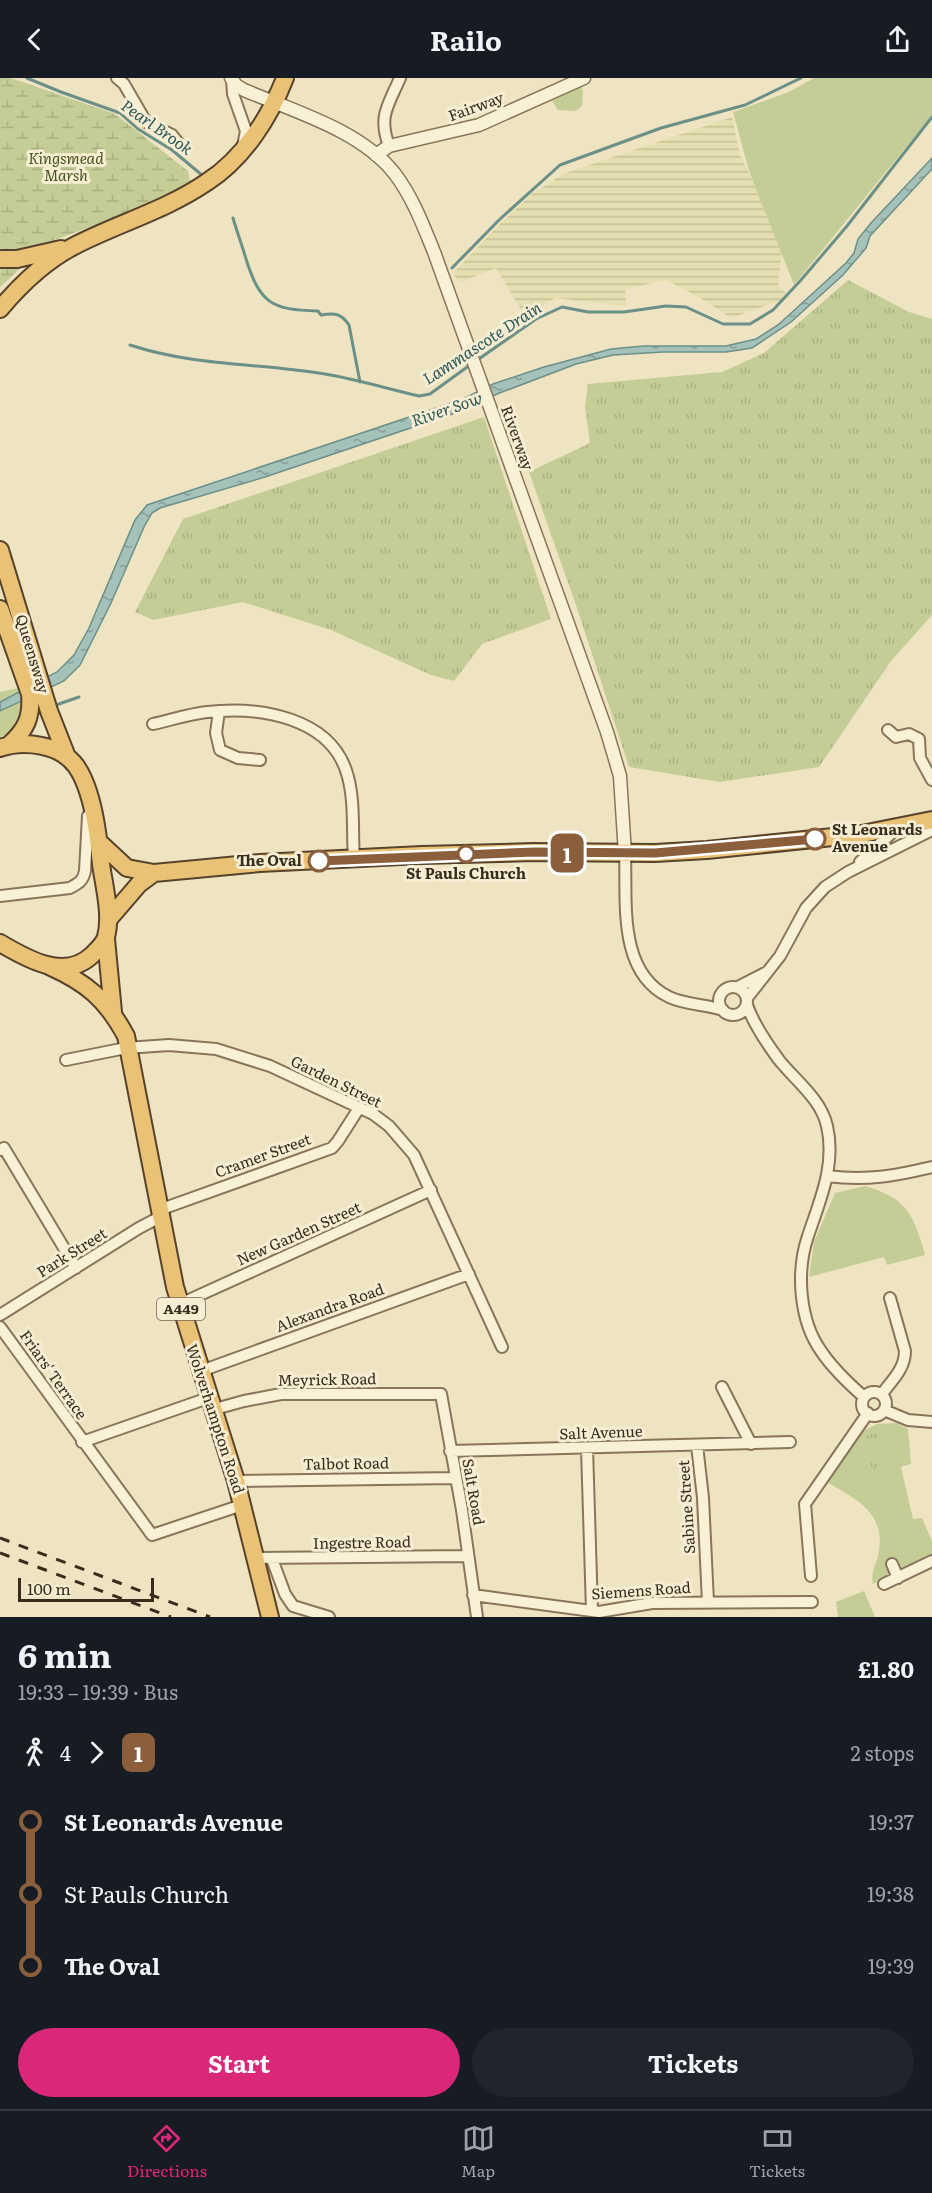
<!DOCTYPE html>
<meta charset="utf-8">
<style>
body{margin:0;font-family:Literata,serif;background:#20242c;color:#f1f3f6;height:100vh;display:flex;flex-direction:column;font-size:22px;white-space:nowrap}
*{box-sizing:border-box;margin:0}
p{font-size:20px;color:#9ea1a6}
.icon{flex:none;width:33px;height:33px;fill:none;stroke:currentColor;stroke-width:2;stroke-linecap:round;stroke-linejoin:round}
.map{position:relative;height:1539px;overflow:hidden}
.sheet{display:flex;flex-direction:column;background:#171b24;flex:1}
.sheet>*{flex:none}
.badge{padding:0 12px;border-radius:9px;font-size:21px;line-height:39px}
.scale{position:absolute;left:18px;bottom:15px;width:136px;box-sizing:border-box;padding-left:6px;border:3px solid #382c1d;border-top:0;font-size:16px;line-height:21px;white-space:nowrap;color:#382c1d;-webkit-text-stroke:4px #f6edd2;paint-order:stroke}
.map>.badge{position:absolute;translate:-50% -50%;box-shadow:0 0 0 3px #fff}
.legs{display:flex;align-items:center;gap:9px;height:66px;padding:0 18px;font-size:20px}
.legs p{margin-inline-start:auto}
.summary{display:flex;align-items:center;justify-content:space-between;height:102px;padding:0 18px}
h1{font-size:33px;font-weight:700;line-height:45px}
.cta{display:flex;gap:12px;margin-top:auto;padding:12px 18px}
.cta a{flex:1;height:69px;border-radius:36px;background:#db2777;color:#fff;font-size:24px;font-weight:700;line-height:69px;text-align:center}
.cta a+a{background:#20242c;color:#f1f3f6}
ul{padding:0 18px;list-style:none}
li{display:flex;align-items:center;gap:21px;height:72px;font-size:22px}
li i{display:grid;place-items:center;width:9px;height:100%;margin:0 8px;background:currentColor}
li i::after{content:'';width:15px;height:15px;margin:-8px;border:4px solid;border-radius:50%;background:#171b24}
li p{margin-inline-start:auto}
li:first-child i{background:linear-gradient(#0000 50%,currentColor 0)}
li:last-child i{background:linear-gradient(currentColor 50%,#0000 0)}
header{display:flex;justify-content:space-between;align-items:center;height:78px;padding:0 18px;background:#171b24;font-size:27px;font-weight:700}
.tab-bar{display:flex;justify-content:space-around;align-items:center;height:84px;border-top:2px solid #363941;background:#171b24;font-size:16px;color:#9ea1a6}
.tab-bar a{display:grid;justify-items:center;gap:3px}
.tab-bar .current{color:#db2777}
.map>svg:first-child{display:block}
.farmland{fill:url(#farmland-rules)}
.green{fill:#c4cd96}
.wetland{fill:url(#wetland-marsh)}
.park{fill:url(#park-tufts)}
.water{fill:url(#water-ripples);stroke:#6b9088;stroke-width:1.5}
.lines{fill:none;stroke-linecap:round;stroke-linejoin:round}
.stream{stroke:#6b9088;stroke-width:3}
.minor-casing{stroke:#897559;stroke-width:14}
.tertiary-casing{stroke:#897559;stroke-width:15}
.trunk-casing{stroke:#57432d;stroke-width:20}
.minor{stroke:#f9f1d5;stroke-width:10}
.tertiary{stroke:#f9f1d5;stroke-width:12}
.trunk{stroke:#eac275;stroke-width:16}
.rail{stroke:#382c1d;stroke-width:3;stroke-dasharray:10 10;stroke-linecap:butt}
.line-1-casing{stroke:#fff;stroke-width:14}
.line-1{stroke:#8b5e3c;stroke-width:9}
.stop-1-dot{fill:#fff;stroke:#8b5e3c;stroke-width:3}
.labels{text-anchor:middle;stroke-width:6;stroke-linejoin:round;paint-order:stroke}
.shield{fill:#f6edd2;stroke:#716653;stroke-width:1.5}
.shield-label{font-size:14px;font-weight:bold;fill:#382c1d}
.street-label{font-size:15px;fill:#382c1d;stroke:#f6edd2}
.park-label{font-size:15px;font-style:italic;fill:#465523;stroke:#f6edd2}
.stop-label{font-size:15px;font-weight:bold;fill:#382c1d;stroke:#f6edd2;text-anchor:start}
.water-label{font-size:16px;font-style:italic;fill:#2c5858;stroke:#f6edd2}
</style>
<header><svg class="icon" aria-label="back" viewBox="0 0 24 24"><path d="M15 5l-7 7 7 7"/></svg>Railo<svg class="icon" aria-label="share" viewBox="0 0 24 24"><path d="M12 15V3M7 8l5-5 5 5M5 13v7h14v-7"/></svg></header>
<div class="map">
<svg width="932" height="1539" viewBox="0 0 932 1539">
<defs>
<pattern id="farmland-rules" width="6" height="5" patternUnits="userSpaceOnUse" patternTransform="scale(1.5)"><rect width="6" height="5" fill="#e5dfaf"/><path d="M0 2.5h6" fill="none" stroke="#c5c096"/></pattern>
<pattern id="wetland-marsh" width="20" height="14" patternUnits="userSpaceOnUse" patternTransform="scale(1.5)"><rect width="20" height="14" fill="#c4cd96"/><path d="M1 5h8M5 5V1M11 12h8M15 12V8" fill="none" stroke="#a9b081"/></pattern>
<pattern id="park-tufts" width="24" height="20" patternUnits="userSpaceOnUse" patternTransform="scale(1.5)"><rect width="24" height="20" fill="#c4cd96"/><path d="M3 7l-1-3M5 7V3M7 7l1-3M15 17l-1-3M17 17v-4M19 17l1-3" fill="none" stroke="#a9b081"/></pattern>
<pattern id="water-ripples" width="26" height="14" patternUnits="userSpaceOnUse" patternTransform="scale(1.5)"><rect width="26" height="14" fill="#a4c1ba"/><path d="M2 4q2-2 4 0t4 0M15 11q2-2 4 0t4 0" fill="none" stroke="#879d97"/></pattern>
</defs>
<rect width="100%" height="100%" fill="#efe4c2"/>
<path class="farmland" d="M732 39 740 77 774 147 782 172 778 207 790 219 731 240 699 219 666 202 625 211 626 228 555 220 525 238 496 190 461 204 454 198 455 193 502 144 532 116 563 96Z"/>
<path class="green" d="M814 0H932V37L794 207 749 93 733 34 789 14Z
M580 5 583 13 582 28 576 33 558 32 549 18Z
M19 610 25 628 9 655 0 659V614Z
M865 1108C907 1120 914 1137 925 1177L887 1187 884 1179 809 1199 814 1164 835 1115Z
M896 1345 908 1351 911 1386 901 1389 913 1441 922 1440 932 1463V1479L873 1506C870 1493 877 1486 879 1473 885 1433 855 1421 825 1403L861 1354 877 1346Z
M864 1513 875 1539H838L836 1524Z"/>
<path class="wetland" d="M0 0H11L115 36 188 93 190 103 152 126 39 168 23 188 0 209Z"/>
<path class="park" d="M848 202 909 234 932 241V537L891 583 819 689 720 704 629 689 577 530 529 394 590 365 585 329 588 306 722 294 764 275Z
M484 339 551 541 482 566 454 603 431 597 331 552 243 524 153 542 135 534 183 441Z
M877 1354 887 1396 878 1399 871 1388 862 1363 867 1357Z"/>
<path class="water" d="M932 80V91L870 158 866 170 843 197 791 244 752 270 726 274H663L613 277 576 286 497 316 467 331 265 399 160 430 152 435 144 449 111 525 80 587 64 603 0 633V624L57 594 74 577 89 550 135 442 147 427 463 321 493 306 544 289 611 271 644 268H726L756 261 778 247 846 185 854 175 858 161 871 145Z"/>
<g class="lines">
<path class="stream" d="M27 0 61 14 120 35 138 51 172 72 203 98
M233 140C237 154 242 167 246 181 260 225 271 232 318 233L321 237C335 235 341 235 349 247L360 304
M452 190 499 142 560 87 661 50 745 27 801 0
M130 267C193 288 260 285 325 296 356 301 388 311 419 318L430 316 470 287
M476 283 536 241 562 229 588 234H624L666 228 686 229 723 246H750L773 232 801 202 847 148 932 39
M53 625 56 627 79 619"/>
<g class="minor-casing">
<path id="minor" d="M117 0 124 6 146 44 172 57 180 67
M232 1 233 16 246 53 243 68
M389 68C378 38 388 28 400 0
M219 633 216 655 220 672 238 680 260 682
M153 646C171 642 189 636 207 634 259 628 333 639 348 699 355 725 352 755 354 781
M888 652 896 659 909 656 919 661 920 680 932 702
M625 776C627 823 617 894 669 919 686 927 705 926 723 932
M860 784 897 750
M0 818 70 810C79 805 83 803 85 793L88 738
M719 923a14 14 0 1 1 28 0a14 14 0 1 1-28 0Z
M738 909 767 894
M747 920 780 878 806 830 825 809 848 794 932 752
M747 927C753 945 768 967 779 982 795 1002 821 1021 827 1048 836 1087 820 1122 808 1158 796 1193 799 1242 821 1273 833 1291 848 1305 864 1319
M66 982 126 970 169 967 216 971 270 988 373 1036 389 1048 414 1077 502 1269
M0 1072 4 1070 76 1190
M827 1098C868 1103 893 1098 932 1089
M159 1132 332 1070 338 1063 359 1030
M180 1226 431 1112
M0 1237 139 1150 160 1139
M0 1249 152 1457 242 1427
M201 1293 469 1196
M722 1309 751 1366
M862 1326a12 12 0 1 1 24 0a12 12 0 1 1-24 0Z
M882 1316C892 1302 905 1291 905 1273L890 1220
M215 1331 244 1323 281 1316H441L462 1432 477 1539
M884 1332 908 1342 932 1344
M82 1364 211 1319
M697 1367 703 1420 708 1524
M587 1370 592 1533
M450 1373 790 1364
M236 1403 456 1400
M257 1480 468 1478
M272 1481 285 1516 293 1528 329 1539
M892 1486 898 1500
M811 1498 805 1426 868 1335
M884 1506 932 1483
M473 1517 599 1534 652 1525 812 1524"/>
</g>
<g class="tertiary-casing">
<path id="tertiary" d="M231 0 236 7 244 12C293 33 361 52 395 96 413 120 423 147 434 174L607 654 620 698 625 776
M376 77 389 68 479 47 584 0"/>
</g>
<g class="trunk-casing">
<path id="trunk" d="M0 181H17L61 171
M0 231C21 206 46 182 76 167 119 145 166 132 207 104 243 81 270 39 285 0
M0 472 49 633 67 679
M0 531 30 616C32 639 26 652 9 667
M0 670C24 662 60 666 76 688 93 712 98 757 101 786 104 808 112 837 106 859 104 866 97 872 92 877 65 903 27 881 0 865
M99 764 127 790 154 795 260 785 422 777 534 774 655 775 707 772 862 756 932 742
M108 842 139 806 154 795
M106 861 113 934
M49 888C87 905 106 921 126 958L175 1209 236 1403 270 1539"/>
</g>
<use href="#minor" class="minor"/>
<use href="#tertiary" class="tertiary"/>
<use href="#trunk" class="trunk"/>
<path class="rail" d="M0 1460 210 1539
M0 1475 171 1539"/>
</g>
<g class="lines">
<g class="line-1-casing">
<path id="line-1" d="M319 783 534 774 655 775 815 761"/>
</g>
<use href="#line-1" class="line-1"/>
</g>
<g class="stop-1-dot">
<circle cx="815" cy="761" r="10"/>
<circle cx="466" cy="776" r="8"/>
<circle cx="319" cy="783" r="10"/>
</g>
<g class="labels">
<rect class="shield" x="157" y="1220" width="48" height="22" rx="4.5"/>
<g class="shield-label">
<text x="181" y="1236">A449</text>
</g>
<g class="street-label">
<text transform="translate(476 29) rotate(-20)" y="5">Fairway</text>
<text transform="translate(517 360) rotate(70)" y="5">Riverway</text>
<text transform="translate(32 576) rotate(73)" y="5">Queensway</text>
<text transform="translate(336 1004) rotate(26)" y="5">Garden Street</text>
<text transform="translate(263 1078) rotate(-20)" y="5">Cramer Street</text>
<text transform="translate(299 1156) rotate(-24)" y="5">New Garden Street</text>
<text transform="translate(72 1175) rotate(-32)" y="5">Park Street</text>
<text transform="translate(330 1230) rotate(-20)" y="5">Alexandra Road</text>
<text transform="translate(53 1297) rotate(55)" y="5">Friars' Terrace</text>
<text transform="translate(327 1302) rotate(-1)" y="5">Meyrick Road</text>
<text transform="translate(215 1341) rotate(72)" y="5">Wolverhampton Road</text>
<text transform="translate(601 1355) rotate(-2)" y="5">Salt Avenue</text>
<text transform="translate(346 1386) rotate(-1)" y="5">Talbot Road</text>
<text transform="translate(473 1414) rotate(80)" y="5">Salt Road</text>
<text transform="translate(687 1429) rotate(-94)" y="5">Sabine Street</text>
<text transform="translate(362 1465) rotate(-1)" y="5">Ingestre Road</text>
<text transform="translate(641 1513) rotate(-4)" y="5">Siemens Road</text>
</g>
<g class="park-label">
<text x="66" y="86">Kingsmead<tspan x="66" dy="17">Marsh</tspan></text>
</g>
<g class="stop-label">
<text x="832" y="757">St Leonards<tspan x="832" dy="17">Avenue</tspan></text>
<text x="302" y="788" text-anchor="end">The Oval</text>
<text x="466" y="801" text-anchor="middle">St Pauls Church</text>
</g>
<g class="water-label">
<text transform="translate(157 49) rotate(35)" y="6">Pearl Brook</text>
<text transform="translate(482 265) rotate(-33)" y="6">Lammascote Drain</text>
<text transform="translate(447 331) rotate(-19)" y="6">River Sow</text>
</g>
</g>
</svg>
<div class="scale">100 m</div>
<b class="badge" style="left:567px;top:775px;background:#8b5e3c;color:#fff">1</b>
</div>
<section class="sheet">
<div class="summary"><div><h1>6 min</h1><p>19:33 – 19:39 · Bus</p></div><b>£1.80</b></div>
<div class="legs"><svg class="icon" aria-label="walk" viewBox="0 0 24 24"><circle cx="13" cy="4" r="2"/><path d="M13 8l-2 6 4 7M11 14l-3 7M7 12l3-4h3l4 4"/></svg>4<svg class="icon" aria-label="forward" viewBox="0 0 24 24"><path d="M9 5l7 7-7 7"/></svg><b class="badge" style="background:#8b5e3c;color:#fff">1</b><p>2 stops</p></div>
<ul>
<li><i style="color:#8b5e3c"></i><b>St Leonards Avenue</b><p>19:37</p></li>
<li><i style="color:#8b5e3c"></i><span>St Pauls Church</span><p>19:38</p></li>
<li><i style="color:#8b5e3c"></i><b>The Oval</b><p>19:39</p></li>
</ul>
<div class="cta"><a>Start</a><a>Tickets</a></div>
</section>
<nav class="tab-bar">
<a class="current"><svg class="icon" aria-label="directions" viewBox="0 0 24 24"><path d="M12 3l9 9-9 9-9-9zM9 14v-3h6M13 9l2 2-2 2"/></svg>Directions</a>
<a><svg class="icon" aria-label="map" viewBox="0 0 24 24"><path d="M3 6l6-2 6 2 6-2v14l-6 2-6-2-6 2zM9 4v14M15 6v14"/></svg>Map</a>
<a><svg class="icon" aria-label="tickets" viewBox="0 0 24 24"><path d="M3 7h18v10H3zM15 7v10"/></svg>Tickets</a>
</nav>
